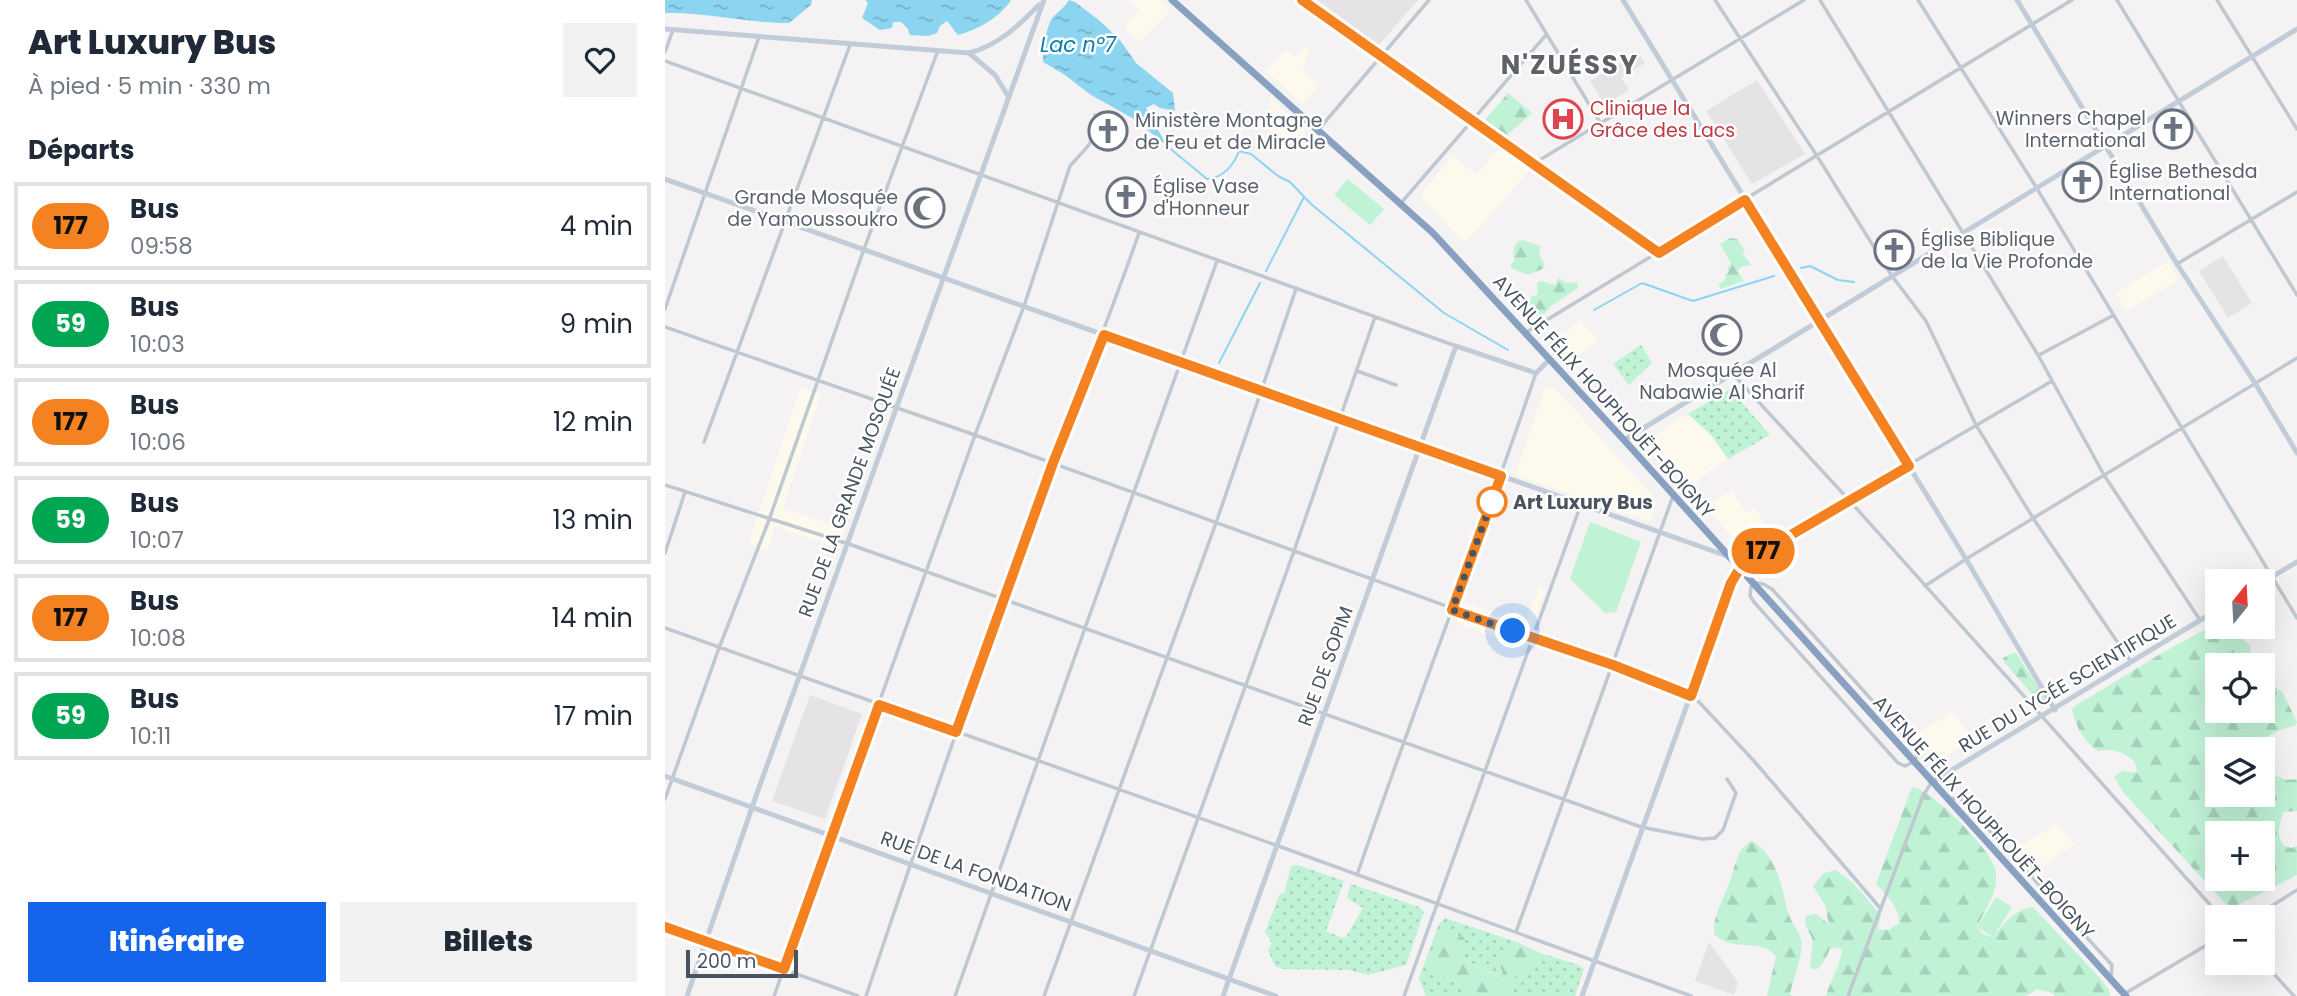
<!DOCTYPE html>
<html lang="fr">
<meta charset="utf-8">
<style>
body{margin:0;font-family:Poppins,sans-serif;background:#f2f2f3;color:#1f2937;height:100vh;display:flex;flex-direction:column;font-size:26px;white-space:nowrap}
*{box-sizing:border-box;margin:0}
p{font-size:23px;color:#747a83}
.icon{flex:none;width:38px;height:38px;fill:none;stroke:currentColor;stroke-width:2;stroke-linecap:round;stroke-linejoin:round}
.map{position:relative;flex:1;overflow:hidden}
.details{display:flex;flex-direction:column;background:#fff;width:665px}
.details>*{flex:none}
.badge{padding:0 14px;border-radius:23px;font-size:24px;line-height:46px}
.needle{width:46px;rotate:18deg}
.fabs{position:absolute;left:1540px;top:569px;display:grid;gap:14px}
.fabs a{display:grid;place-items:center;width:70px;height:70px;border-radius:0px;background:#fff;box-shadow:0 7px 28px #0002;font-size:35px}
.scale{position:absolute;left:21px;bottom:18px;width:112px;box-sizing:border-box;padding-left:7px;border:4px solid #495460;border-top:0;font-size:19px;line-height:24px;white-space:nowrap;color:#495460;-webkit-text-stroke:5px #fff;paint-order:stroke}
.you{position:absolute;width:35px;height:35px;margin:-18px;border:5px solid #fff;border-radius:50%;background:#1a73e8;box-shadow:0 0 0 10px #1a73e833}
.map>.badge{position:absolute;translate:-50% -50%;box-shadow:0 0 0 4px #fff}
h2{padding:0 28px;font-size:26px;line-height:63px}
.round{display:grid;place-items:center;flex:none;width:74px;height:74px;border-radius:0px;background:#f2f2f3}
.overview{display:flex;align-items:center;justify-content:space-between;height:119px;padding:0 28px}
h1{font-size:33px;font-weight:800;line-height:52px}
.button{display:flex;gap:14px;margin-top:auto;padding:14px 28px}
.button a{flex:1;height:80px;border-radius:0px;background:#1465ec;color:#fff;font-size:28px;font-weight:800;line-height:80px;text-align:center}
.button a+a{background:#f2f2f3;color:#1f2937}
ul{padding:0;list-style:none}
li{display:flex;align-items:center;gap:21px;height:88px;margin:0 14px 10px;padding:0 14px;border:4px solid #e0e1e3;border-radius:0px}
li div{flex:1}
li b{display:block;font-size:26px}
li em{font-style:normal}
li .badge{min-width:77px;font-weight:700;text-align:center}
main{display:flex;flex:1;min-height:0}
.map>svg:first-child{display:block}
.commercial{fill:#fdf9ed}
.education{fill:#e5e3e4}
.medical{fill:#fce7e4}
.grass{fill:url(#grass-dots)}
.forest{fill:url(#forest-firs);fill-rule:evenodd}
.pitch{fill:#c0f2d6}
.water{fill:url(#water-ripples)}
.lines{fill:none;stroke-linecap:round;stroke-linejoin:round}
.stream{stroke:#8cd5f0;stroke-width:2}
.street{stroke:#bfc8d1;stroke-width:3.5}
.secondary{stroke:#c2ccd9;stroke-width:5}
.highway{stroke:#89a1c1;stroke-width:7}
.line-casing{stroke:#fff;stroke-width:16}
.line{stroke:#f58220;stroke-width:10}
.walk{stroke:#495460;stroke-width:7;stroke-dasharray:0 12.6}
.stop-dot{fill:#fff;stroke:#f58220;stroke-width:3.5}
.labels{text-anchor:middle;stroke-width:5;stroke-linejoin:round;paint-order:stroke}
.health-label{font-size:19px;fill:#be3a42;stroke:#fff;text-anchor:start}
.worship-label{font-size:19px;fill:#5b616d;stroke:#fff;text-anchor:start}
.street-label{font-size:19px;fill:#495460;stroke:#fff}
.stop-label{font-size:19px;font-weight:bold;fill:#495460;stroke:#fff;text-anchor:start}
.water-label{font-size:21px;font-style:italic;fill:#087fac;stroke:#fff}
.district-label{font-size:26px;font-weight:bold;letter-spacing:2px;fill:#5e6167;stroke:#fff}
</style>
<main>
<section class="details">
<div class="overview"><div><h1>Art Luxury Bus</h1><p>À pied · 5 min · 330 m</p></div><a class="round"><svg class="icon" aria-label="heart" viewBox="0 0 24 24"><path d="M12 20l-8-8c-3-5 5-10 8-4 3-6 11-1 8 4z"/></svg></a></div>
<h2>Départs</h2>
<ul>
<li><span class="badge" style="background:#f58220;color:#111">177</span><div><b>Bus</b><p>09:58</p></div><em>4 min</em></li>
<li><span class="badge" style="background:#00a651;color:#fff">59</span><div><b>Bus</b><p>10:03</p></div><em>9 min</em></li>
<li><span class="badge" style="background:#f58220;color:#111">177</span><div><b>Bus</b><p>10:06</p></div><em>12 min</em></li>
<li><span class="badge" style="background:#00a651;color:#fff">59</span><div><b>Bus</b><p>10:07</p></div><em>13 min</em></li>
<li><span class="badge" style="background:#f58220;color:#111">177</span><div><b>Bus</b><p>10:08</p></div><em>14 min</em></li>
<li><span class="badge" style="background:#00a651;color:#fff">59</span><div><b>Bus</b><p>10:11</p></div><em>17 min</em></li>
</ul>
<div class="button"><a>Itinéraire</a><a>Billets</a></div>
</section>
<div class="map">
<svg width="1632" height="996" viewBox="0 0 1632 996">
<defs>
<pattern id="grass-dots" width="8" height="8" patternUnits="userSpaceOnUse" patternTransform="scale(1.75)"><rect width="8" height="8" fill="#c0f2d6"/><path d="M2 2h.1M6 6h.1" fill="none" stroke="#a6d1ba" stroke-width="1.8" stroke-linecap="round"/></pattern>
<pattern id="forest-firs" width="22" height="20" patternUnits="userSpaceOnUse" patternTransform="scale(1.75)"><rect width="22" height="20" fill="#c0f2d6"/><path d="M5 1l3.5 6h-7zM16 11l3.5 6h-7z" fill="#a6d1ba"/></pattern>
<pattern id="water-ripples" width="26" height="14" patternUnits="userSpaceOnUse" patternTransform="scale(1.75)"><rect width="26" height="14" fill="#8cd5f0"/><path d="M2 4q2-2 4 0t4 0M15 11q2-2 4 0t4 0" fill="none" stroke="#74afc6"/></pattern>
</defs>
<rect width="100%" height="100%" fill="#f4f2f2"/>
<path class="commercial" d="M462 0H494L505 10 475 42 459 27 475 10Z
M642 45 645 48 638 71 654 85 638 104 601 71 620 50 631 57Z
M604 96 641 131 636 138 641 143 634 151 629 146 626 148 600 125 606 119Z
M834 149 865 170 800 243 755 195 788 155 811 175Z
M1503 261 1514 280 1462 311 1450 293Z
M915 320 934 342 907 359 891 341Z
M880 387 890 388 992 501 984 522 850 475Z
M135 388 156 394 118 508 180 529 174 548 110 527 102 551 83 545Z
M1023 414 1047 436 1063 459 1021 488 1005 464 981 440Z
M1067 490 1081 513 1090 508 1104 532 1077 549 1040 506Z
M874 587 881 589 859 648 792 623 800 602 860 624Z
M1288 712 1308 739 1271 763 1247 736Z
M1392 824 1410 845 1368 870 1349 850Z"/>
<path class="education" d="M652 0H753L714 45Z
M973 52 980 63 956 78 964 90 940 105 925 81Z
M1092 80 1140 154 1087 184 1041 111Z
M1558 256 1587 303 1563 318 1534 271Z
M145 695 197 714 160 819 107 801Z
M1044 942 1073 982 1069 995 1030 981Z"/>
<path class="medical" d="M907 104 916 118 890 134 881 120Z"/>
<path class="grass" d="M976 345 987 363 964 385 948 364Z
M1065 389 1105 435 1063 459 1047 436 1023 414Z
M633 865 679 881 661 931 677 938 681 937 698 908 682 898 686 884 754 907 759 912 741 965 703 975 684 970 618 969 610 966 603 950 607 943 600 932 615 893H619L626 866Z
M780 918 852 942 846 945 845 952 836 955C833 963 838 970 835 978L797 958 798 954 793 936 788 939 784 938 778 931 766 968 811 996H761L754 978 774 924Z
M875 953 914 965 919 969 910 996H845L851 974 874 963Z"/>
<path class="forest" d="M843 93 867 113 842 135 820 120Z
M1065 238 1072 239 1080 250 1077 253 1086 265 1078 266 1072 270 1079 281 1055 289 1053 283 1055 284 1061 278 1060 276 1064 272 1062 268 1066 263 1055 244Z
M857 240 876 246 874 253 880 267C876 271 868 272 863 275L846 268V264L849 261C848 253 847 244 857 240Z
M894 278 902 283 912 282 913 288 886 306 879 314 866 313 863 307 866 297 873 294 872 284 875 281 890 285Z
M1552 623V626L1562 627C1568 635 1578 638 1585 646L1586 656 1593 665H1552V710H1598V672L1608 685 1618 693 1632 722 1630 726C1616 729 1604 732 1596 746L1598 749H1552V794H1598V750L1609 775 1621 780 1632 779V811L1619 812C1614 823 1611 835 1618 845L1626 848 1632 846V875L1573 905 1565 906 1558 901 1458 792 1449 777 1458 771 1472 773 1470 762C1458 752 1449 748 1433 751 1418 741 1410 725 1407 708L1497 653ZM1598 833V878H1552V833Z
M1348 653H1351L1377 693 1380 699 1377 701 1374 702 1339 662 1338 658Z
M1247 787C1266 789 1323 847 1329 866 1331 870 1331 877 1331 882 1331 894 1317 915 1312 927L1317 934 1328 937C1340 923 1349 909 1368 907L1435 978 1444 990 1445 996H1390L1388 993 1372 989 1361 996H1161C1165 980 1175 967 1177 950L1173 947 1165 949 1158 963 1151 970 1146 968C1144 958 1149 948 1147 938 1144 930 1138 926 1141 916L1151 914 1164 924 1160 905 1148 886 1159 873 1171 870 1188 883 1216 915 1213 929 1224 930 1234 923C1236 909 1220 893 1211 884Z
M1086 841C1110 852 1117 886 1122 910 1125 921 1134 930 1136 940 1139 953 1128 980 1125 994L1128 996H1102L1111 956C1093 936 1069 954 1049 934 1048 915 1057 903 1063 886 1070 870 1070 851 1086 841Z
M775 931H778L788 939 793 936 799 937 801 950 797 958 834 978 837 973 834 960 836 955 845 952 846 944 852 942 875 953 874 963 851 974 845 996H811L766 968 765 960Z"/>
<path class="pitch" d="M683 179 719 209 705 225 669 195Z
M925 522 976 542 951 612 940 613 905 579Z
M1331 897 1347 907 1328 937 1312 927Z"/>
<path class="water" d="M0 0H147L146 5 124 23C81 23 43 12 0 13Z
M200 0H346C335 17 313 30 293 35L282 21 275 26 272 33 263 36 245 35 243 29 236 22H228L227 28 215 30 197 18 203 3Z
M404 0 410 2 435 21 455 40 471 63 508 93 510 111 495 108 489 104 481 108 502 146 469 119 426 95 400 75 378 62C378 51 381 26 388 17 394 11 399 8 404 0Z"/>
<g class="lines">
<path class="stream" d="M502 146 542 179C558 178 569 165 574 151L586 154 613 176 625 182 646 204 779 313 843 350
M1136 268 1145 266 1173 280 1189 282
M601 271 639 197
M929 310 977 283 1028 301 1109 276
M554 363 595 283"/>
<path class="street" d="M637 0 994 253
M861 0 936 124
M1050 0 1152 156 1227 276 1261 321 1311 425 1368 518 1466 662
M1155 0 1373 355 1439 475 1535 620
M1253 0 1371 187 1632 618
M1452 0 1632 295
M1552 0 1632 129
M0 52 8 30
M0 61 791 346
M654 129 764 0
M868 164 1139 0
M736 203 881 35
M1512 264 1632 192
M0 309 94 37
M0 327 310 435 1021 693 1034 702 1089 761 1216 909
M862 332 1407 0
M1374 355 1449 315
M692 371 731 385
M1068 374 1184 500 1556 917
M39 442 185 45
M0 485 184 544 976 827 1037 839 1050 838 1058 830 1071 793 1062 779
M0 553 20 492
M1075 568 1122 536 1387 381
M1092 583 1098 584 1107 589 1250 748 1252 757 1248 762 1240 766 1233 763 1089 602 1085 596 1086 587Z
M1260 586 1301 559 1632 358
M0 628 619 848 1026 996
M1283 798 1296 799 1447 965 1446 977
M0 799 54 648 104 520 199 249 272 53
M692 875C750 706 814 541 871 373
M1589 917 1632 890
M0 927 193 996
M851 932 1008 496
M1598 962 1629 996
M1459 994 1552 939
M109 996 310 435 359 306 405 166C420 148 434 142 430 115
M201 996C258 825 318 655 380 486 410 402 444 319 474 233
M290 996 420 628 552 261
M379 996 551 523 631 289
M469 996 629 551 710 317
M739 996 916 504
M1183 996 1258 796 1266 783"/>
<path class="secondary" d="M958 0 1301 559 1390 710
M1352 0 1512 264 1590 383 1632 453
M0 29 304 53C334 45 353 26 374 5
M304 53 330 75 343 96
M0 179 1062 556
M959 440 1632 29
M1598 582 1632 562
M0 776 611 996
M1267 782 1552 610
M22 996 91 796 379 0
M558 996 791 346 871 373 885 359
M917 996 1066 583 1075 568"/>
<path class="highway" d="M507 0 768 233 959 440 1461 996"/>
</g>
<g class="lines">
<g class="line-casing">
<path id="line" d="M0 927 119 969 214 705 291 732 388 463 439 335 836 476 787 610 948 665 1026 696 1066 583 1075 568 1088 557 1244 466 1080 200 994 253 637 0"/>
</g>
<use href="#line" class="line"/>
<path class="walk" d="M827 502 828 498 787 610 848 631"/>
</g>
<defs>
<g id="hospital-ring" transform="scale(2.0125)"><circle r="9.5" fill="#fff" stroke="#e0444e" stroke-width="1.5"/><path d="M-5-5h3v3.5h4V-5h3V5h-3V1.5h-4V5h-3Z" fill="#e0444e"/></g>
<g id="church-ring" transform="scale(2.0125)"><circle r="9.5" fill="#fff" stroke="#6b7280" stroke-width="1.5"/><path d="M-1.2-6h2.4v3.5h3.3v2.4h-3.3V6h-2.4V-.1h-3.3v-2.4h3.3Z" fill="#6b7280"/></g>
<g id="mosque-ring" transform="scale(2.0125)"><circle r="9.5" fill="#fff" stroke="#6b7280" stroke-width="1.5"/><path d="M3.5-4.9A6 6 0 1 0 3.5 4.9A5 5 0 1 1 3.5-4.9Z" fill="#6b7280"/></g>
</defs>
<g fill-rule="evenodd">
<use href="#hospital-ring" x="898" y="119"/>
<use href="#church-ring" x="1508" y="129"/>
<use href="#church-ring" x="443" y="131"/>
<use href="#church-ring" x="1417" y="182"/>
<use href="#church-ring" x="461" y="197"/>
<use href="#mosque-ring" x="260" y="208"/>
<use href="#church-ring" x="1229" y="250"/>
<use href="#mosque-ring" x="1057" y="335"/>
</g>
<circle class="stop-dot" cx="827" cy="502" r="14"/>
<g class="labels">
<g class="health-label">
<text x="925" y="115">Clinique la<tspan x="925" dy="22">Grâce des Lacs</tspan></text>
</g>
<g class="worship-label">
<text x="1481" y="125" text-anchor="end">Winners Chapel<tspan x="1481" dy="22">International</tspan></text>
<text x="470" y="127">Ministère Montagne<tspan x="470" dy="22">de Feu et de Miracle</tspan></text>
<text x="1444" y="178">Église Bethesda<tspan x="1444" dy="22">International</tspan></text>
<text x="488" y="193">Église Vase<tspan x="488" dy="22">d'Honneur</tspan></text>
<text x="233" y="204" text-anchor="end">Grande Mosquée<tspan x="233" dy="22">de Yamoussoukro</tspan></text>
<text x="1256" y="246">Église Biblique<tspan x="1256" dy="22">de la Vie Profonde</tspan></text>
<text x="1057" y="377" text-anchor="middle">Mosquée Al<tspan x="1057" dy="22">Nabawie Al Sharif</tspan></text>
</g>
<g class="street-label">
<text transform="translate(939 396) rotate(48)" y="7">AVENUE FÉLIX HOUPHOUËT-BOIGNY</text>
<text transform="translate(184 492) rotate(-70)" y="7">RUE DE LA GRANDE MOSQUÉE</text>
<text transform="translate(660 666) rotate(-70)" y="7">RUE DE SOPIM</text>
<text transform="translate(1402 683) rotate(-31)" y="7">RUE DU LYCÉE SCIENTIFIQUE</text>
<text transform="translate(1319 817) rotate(48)" y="7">AVENUE FÉLIX HOUPHOUËT-BOIGNY</text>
<text transform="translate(311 871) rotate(20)" y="7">RUE DE LA FONDATION</text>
</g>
<g class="stop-label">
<text x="848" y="509">Art Luxury Bus</text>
</g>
<g class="water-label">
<text x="413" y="52">Lac n°7</text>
</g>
<g class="district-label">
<text x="905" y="74">N'ZUÉSSY</text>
</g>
</g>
</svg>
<div class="fabs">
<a><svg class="needle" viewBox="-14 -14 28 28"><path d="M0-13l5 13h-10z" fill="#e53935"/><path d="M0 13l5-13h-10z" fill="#747a83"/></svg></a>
<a><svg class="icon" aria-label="locate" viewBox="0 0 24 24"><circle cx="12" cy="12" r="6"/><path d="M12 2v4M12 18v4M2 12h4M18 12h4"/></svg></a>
<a><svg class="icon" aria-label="layers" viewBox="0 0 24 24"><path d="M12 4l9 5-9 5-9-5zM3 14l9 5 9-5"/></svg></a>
<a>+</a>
<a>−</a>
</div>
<div class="scale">200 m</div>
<div class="you" style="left:848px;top:631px"></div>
<b class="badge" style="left:1098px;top:551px;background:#f58220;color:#111">177</b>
</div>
</main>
